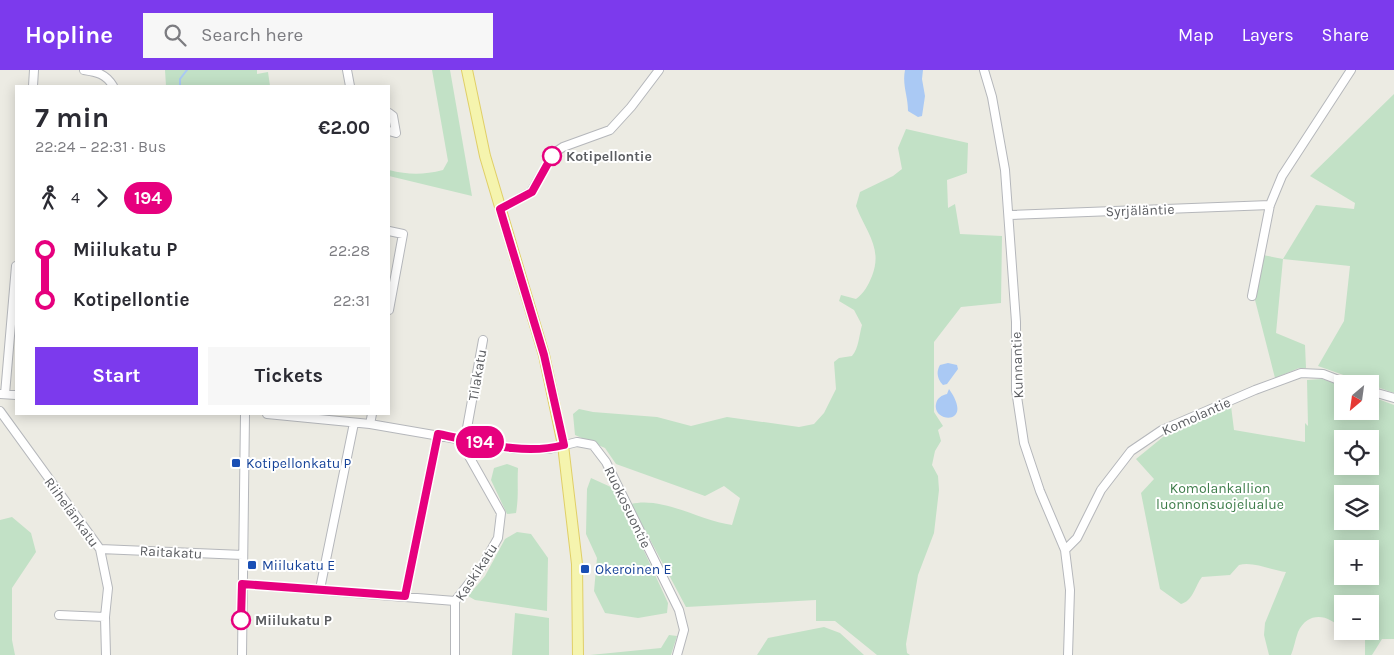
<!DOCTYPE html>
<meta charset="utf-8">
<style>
body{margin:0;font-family:Karla,sans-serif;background:#f7f7f7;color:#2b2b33;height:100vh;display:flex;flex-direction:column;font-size:19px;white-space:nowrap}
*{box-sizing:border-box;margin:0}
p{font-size:16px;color:#7c7c81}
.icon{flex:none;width:28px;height:28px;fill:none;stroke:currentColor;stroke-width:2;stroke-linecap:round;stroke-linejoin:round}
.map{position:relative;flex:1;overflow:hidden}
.sheet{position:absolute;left:15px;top:15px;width:375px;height:330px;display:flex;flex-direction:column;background:#fff;border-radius:0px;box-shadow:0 2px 12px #0003}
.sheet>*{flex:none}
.badge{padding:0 10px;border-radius:16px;font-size:18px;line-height:32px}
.needle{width:32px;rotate:209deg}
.buttons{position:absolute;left:1334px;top:305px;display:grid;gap:10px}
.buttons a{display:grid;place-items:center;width:45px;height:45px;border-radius:0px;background:#fff;box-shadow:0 2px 12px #0003;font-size:25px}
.map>.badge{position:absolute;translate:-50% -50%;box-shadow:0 0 0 2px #fff}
.legs{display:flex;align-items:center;gap:8px;height:55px;padding:0 20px;font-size:16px}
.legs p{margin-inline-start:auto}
.summary{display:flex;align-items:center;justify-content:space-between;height:85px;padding:0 20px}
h1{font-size:28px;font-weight:700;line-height:38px}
.cta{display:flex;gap:10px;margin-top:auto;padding:10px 20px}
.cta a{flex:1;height:58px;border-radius:0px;background:#7c3aed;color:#fff;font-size:20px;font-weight:700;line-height:58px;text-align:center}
.cta a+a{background:#f7f7f7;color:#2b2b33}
ul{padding:0 20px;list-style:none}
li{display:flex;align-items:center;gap:18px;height:50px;font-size:19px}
li i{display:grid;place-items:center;width:8px;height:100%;margin:0 6px;background:currentColor}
li i::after{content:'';width:12px;height:12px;margin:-6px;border:4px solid;border-radius:50%;background:#fff}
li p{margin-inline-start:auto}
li:first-child i{background:linear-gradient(#0000 50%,currentColor 0)}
li:last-child i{background:linear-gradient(currentColor 50%,#0000 0)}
header{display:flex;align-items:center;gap:30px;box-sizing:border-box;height:70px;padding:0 25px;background:#7c3aed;color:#fff}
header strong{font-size:24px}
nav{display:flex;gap:28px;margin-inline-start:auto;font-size:18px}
.search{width:350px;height:45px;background:#f7f7f7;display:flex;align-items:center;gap:12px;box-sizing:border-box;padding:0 18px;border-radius:0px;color:#7c7c81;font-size:19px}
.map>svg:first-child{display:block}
.green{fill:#c2e1c6;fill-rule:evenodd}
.water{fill:#aac9f4}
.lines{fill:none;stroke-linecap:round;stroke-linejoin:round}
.stream{stroke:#aac9f4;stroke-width:2}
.minor-casing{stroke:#b5b7bb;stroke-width:10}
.major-casing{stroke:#e0cf67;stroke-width:12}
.minor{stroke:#fff;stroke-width:8}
.major{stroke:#f5f4ae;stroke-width:10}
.line-1-casing{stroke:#fff;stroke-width:11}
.line-1{stroke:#e6007e;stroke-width:8}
.stop-1-dot{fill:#fff;stroke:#e6007e;stroke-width:2.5}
.transit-dot{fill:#1a4fb4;stroke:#fff;stroke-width:2}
.labels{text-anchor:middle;stroke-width:4;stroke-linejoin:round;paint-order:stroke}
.stop-label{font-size:14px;font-weight:bold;fill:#5b5d61;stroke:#fff;text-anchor:start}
.street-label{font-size:14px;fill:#5b5d61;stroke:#fff}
.transit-label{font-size:14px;fill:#164399;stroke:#fff;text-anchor:start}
.park-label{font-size:14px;fill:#3e7d4a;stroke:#fff}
</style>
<header>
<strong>Hopline</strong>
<div class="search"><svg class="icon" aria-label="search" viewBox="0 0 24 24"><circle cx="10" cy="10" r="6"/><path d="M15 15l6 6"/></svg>Search here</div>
<nav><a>Map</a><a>Layers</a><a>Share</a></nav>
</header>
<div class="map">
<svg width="1394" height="585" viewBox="0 0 1394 585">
<rect width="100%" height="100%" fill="#ecebe3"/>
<path class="green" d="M165 0H257V4L268 2 270 16H166Z
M432 0H450L472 126 389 106V100C409 105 423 105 443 100L448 91Z
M1394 24V323L1318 296 1344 251 1350 196 1283 189 1276 263 1305 275 1306 298H1299L1275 308 1254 226 1263 185 1283 189 1316 135 1354 139 1355 133 1310 106Z
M906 59 968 73 967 103 947 110 948 138 955 134 960 164 1002 166 1001 233 961 237 934 272V342L943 356 938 360 941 371 935 381 932 395 938 406 939 420 934 463 918 505 906 574 907 583 910 585H877L835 551H816V530L686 537 631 434C662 426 701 451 732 455L740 428 724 416 705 426 616 394 605 378 575 365 573 344 579 339 593 342 657 347 691 356 727 347 799 357 814 354 824 343 836 319 834 292 839 288 852 286C859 278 859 265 862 255L854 240 839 231 841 225 856 229C864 223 868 216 872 206 883 178 866 162 856 136L860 122 893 106 902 99 898 78Z
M1322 309 1342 316V341H1370V326L1394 335V569H1382L1372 585H1365V564L1362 561H1370V534H1342V560C1329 544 1308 541 1298 562 1295 570 1294 578 1291 585H1269L1264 565 1265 553 1286 502C1271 500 1252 491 1239 495L1230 505 1202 507C1195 516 1193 531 1181 534L1160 519 1141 423 1154 409 1136 389 1163 367 1231 336 1234 360 1305 372V353L1308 356 1307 310ZM1342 369H1370V396H1342ZM1342 424H1370V451H1342ZM1342 479H1370V506H1342Z
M507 394 518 398C517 415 519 426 516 443L507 444 491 410 494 398Z
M591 408 613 418 621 431 668 533 667 543 638 548 605 543 594 521 597 488 586 464 587 419Z
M12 447 31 463 36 482 12 518V570L15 585H0V450Z
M517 462 531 464 548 488 547 541 475 530 468 526 485 506 505 469Z
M515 543 549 548V585H512Z
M824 557 840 563 864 585H757L768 568Z
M669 565 677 566 671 585H590L661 578Z"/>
<path class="water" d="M905 0H923L922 9 925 26 922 46 918 47 908 41C908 26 902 15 905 0Z
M948 293 957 295 958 299 947 314 943 315C937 309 936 302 940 295Z
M949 319C975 356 932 353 936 334 937 328 942 325 947 324Z"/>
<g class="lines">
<path class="stream" d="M180 16V9L187 0"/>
<g class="minor-casing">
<path id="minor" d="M84 0C97 2 106 4 113 16
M347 0 350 16
M984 0 992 27 1005 100 1016 252V320L1024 373 1040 421 1065 480 1070 520 1068 585
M33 16 34 0
M389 43 393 46 396 63 389 61
M500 139 531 122 554 83 563 77 610 60 631 37 659 0
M1009 145 1270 135
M389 161 403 164 389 240
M1252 226 1270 135 1282 106 1351 0
M1370 321 1394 328
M0 324 16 325
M5 324 16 196
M0 341 100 479 108 518 105 547 106 585
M267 344 370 354 515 379H549L577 372 593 375 606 392 679 540 684 560 677 585
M370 354 372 344
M100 479 243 485
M1065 480 1077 468 1101 420 1131 381 1162 360 1255 320 1301 303 1323 304 1349 314
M242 514 455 531
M320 519 354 353
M405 526 438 364
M59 545 105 547
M242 585 245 344
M455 585V531L481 498 498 468 501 443 466 381 465 369 483 270"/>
</g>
<g class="major-casing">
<path id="major" d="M467 0 485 86 544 285 563 375 577 494 578 585"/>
</g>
<use href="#minor" class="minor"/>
<use href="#major" class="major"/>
</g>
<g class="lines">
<g class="line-1-casing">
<path id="line-1" d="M241 550 242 514 405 526 438 364C479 372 522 386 564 375L544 285 500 139 532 122 552 86"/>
</g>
<use href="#line-1" class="line-1"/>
</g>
<g class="stop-1-dot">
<circle cx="552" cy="86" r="9"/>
<circle cx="241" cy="550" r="9"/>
</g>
<g class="transit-dot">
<rect x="231" y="388" width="10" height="10" rx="2.5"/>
<rect x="247" y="490" width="10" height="10" rx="2.5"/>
<rect x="580" y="494" width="10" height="10" rx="2.5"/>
</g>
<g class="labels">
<g class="stop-label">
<text x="566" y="91">Kotipellontie</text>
<text x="255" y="555">Miilukatu P</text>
</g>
<g class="street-label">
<text transform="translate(1140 140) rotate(-2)" y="5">Syrjäläntie</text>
<text transform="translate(1017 295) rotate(-92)" y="5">Kunnantie</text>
<text transform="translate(477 305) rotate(-80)" y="5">Tilakatu</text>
<text transform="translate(1196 346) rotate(-24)" y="5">Komolantie</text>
<text transform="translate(628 437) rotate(64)" y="5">Ruokosuontie</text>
<text transform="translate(72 442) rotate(54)" y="5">Riihelänkatu</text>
<text transform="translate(171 482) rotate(3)" y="5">Raitakatu</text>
<text transform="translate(476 502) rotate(-57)" y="5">Kaskikatu</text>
</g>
<g class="transit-label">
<text x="246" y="398">Kotipellonkatu P</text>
<text x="262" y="500">Miilukatu E</text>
<text x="595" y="504">Okeroinen E</text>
</g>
<g class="park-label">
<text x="1220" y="423">Komolankallion<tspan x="1220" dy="16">luonnonsuojelualue</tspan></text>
</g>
</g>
</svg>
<div class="buttons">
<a><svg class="needle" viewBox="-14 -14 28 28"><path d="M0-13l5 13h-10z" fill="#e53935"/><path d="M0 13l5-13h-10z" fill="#7c7c81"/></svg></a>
<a><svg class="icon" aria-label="locate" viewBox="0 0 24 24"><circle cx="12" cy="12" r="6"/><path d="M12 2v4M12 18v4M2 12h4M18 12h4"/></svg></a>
<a><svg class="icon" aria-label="layers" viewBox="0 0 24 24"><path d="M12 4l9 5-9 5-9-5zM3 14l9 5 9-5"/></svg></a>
<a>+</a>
<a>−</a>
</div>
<b class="badge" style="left:480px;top:372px;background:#e6007e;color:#fff">194</b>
<section class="sheet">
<div class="summary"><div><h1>7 min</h1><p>22:24 – 22:31 · Bus</p></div><b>€2.00</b></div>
<div class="legs"><svg class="icon" aria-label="walk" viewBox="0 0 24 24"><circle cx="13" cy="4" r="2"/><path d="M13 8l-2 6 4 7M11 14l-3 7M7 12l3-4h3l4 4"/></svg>4<svg class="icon" aria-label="forward" viewBox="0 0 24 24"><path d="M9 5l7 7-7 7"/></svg><b class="badge" style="background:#e6007e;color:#fff">194</b></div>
<ul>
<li><i style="color:#e6007e"></i><b>Miilukatu P</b><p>22:28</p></li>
<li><i style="color:#e6007e"></i><b>Kotipellontie</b><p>22:31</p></li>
</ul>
<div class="cta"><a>Start</a><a>Tickets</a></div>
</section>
</div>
